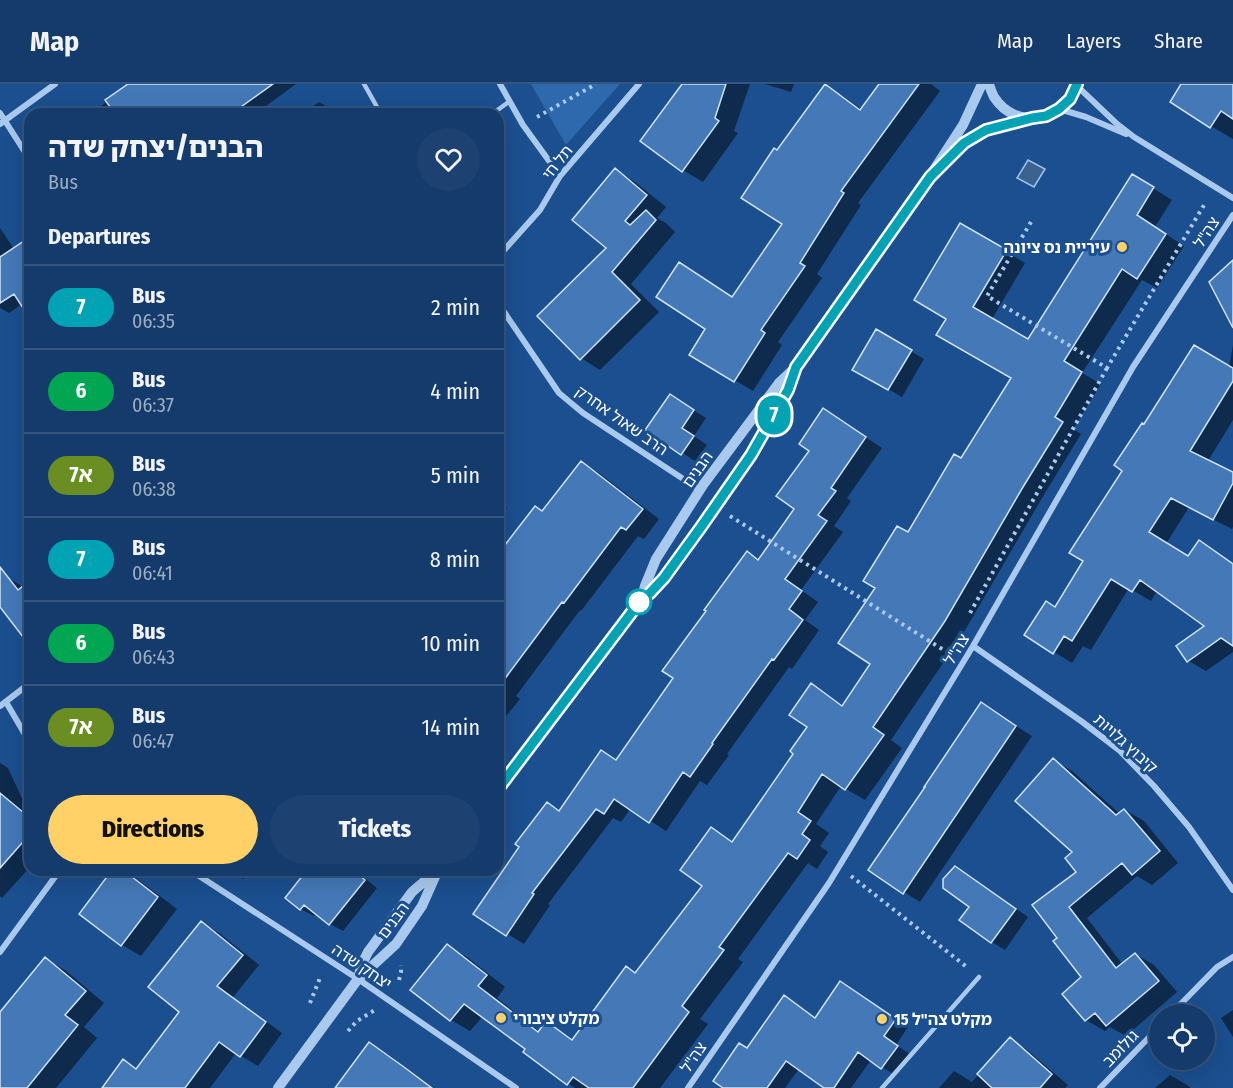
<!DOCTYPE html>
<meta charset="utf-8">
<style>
body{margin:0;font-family:"Fira Sans Condensed","Noto Sans Hebrew",sans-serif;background:#1d4271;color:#f1f3f6;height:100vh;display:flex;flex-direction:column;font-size:22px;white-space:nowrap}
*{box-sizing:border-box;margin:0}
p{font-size:20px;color:#9dadc1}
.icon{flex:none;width:33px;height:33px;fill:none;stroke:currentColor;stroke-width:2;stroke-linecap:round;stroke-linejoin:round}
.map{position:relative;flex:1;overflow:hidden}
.drawer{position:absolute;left:24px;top:24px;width:480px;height:768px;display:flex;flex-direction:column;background:#143b6b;border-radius:18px;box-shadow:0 6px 24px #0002,0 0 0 2px #33557e}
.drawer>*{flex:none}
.badge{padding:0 12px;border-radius:20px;font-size:21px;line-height:39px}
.controls{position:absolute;left:1149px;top:920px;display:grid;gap:12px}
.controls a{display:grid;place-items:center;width:66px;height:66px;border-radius:50%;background:#143b6b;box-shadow:0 6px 24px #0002,0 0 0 2px #33557e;font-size:30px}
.map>.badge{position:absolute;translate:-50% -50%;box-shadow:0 0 0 3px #fff}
h2{padding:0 24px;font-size:22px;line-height:54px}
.round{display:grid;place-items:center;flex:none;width:63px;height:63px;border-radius:32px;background:#1d4271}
.summary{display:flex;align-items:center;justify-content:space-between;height:102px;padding:0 24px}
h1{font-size:28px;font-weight:800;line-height:45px}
.cta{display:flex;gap:12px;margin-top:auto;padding:12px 24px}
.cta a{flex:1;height:69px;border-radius:36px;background:#ffd166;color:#111;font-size:24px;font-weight:800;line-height:69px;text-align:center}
.cta a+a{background:#1d4271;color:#f1f3f6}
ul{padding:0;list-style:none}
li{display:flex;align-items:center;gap:18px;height:84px;padding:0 24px;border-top:2px solid #33557e}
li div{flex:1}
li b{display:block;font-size:22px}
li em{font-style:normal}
li .badge{min-width:66px;font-weight:700;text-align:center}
header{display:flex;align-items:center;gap:36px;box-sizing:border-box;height:84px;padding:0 30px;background:#143b6b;border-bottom:2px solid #33557e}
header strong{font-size:28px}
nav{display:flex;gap:33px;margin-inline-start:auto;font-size:21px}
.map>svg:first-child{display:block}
.green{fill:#2e69ad}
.water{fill:#3c6290;stroke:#9cc4f0;stroke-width:1.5}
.shadow{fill:#0007}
.building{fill:#4478b7;stroke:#cfe3fa;stroke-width:1.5}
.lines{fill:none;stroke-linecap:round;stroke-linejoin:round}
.path{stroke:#a9c9ee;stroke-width:4;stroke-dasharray:3 4.5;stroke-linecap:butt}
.service{stroke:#a9c9ee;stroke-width:4.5}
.minor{stroke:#a9c9ee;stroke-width:6}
.tertiary{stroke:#a9c9ee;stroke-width:10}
.line-casing{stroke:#fff;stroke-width:14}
.line{stroke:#00a3b4;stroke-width:9}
.poi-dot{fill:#ffd166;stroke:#1b4f8f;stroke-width:2}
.stop-dot{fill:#fff;stroke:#00a3b4;stroke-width:3}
.labels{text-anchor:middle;stroke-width:6;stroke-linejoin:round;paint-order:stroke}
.street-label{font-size:16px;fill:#fff;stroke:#1b4f8f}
.poi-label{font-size:16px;font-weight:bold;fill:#fff;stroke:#1b4f8f;text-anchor:start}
</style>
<header>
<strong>Map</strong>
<nav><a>Map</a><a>Layers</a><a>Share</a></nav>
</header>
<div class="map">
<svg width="1233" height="1004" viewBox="0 0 1233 1004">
<rect width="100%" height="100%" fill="#1b4f8f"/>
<path class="green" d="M531 0H620L566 61Z"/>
<path class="water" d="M1028 76 1045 85 1034 103 1017 94Z"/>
<path class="shadow" d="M131 0H296L255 30H90Z
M684 0H750L734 47 738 49 703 98 683 86Z
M765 0H794L791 8Z
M881 0H931L940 7 858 119 861 121 817 190 822 194 778 258 782 261 753 307 691 270 733 214 784 140 777 68 825 2 843 12 862 26Z
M1180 0H1233V55L1211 42Z
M319 18 333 26 336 30H303Z
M615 86 635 98 666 123 657 134 666 139 675 148 631 200 659 228 600 286 581 274 608 164Z
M1151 103 1172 116 1155 143 1184 162 1157 204 1142 196 1082 289 1101 300 1073 345 1081 350 1042 414 964 548 891 656 902 664 865 716 841 702 816 740 829 749 820 762 828 768 817 785 808 779 738 875 743 878 700 935 708 940 660 1004H575L525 968 527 965 483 932 470 947 451 936 413 906 447 862 467 873 505 903 497 914 540 948 547 939 574 956 626 884 636 890 704 801 711 745 733 758 795 669 809 643 811 601 844 622 873 580 877 503 908 450 962 376 1013 294 948 234 960 141 1025 179 992 235 1028 257Z
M0 144 14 165 30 156V229L22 220 9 229 0 224Z
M876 247 924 275 902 313 854 285Z
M1233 261V336L1208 377 1233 390V443L1232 445 1189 423 1166 460 1189 474 1200 458 1233 480V568L1206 587 1189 577 1178 562 1207 542 1157 507 1151 517 1129 504 1091 566 1083 562 1072 579 1026 551 1056 525 1085 477 1124 386 1145 342 1229 283Z
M671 312 706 334 694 352 707 361 695 377 647 346Z
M840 336 882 364 847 414 851 417 834 442 843 448 801 506 818 518 805 536 819 546 792 585 789 583 727 670 729 671 707 701 700 697 666 747 631 724 621 738 613 734 548 820 550 821 524 860 475 830 547 720 560 727 602 668 617 676 675 594 747 469 760 476 796 425Z
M582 379 599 389 659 435 644 455 638 452 581 527 580 526 516 612 520 615 498 642V508L543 429Z
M498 411 507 424 498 431Z
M7 493 20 501 22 504 30 498V554L0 521V499Z
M997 630 1032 652 920 818 904 808Z
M1053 676 1072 687 1120 730 1125 726 1144 737 1178 779 1152 801 1137 792 1087 834 1123 881 1135 870 1154 881 1177 908 1126 952 1110 943 1105 947 1086 936 1064 910 1083 893 1059 854 1078 788Z
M0 679 8 684 27 725 22 728 30 732V783L2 814 0 812Z
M955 784 969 792 1028 833 1005 866 992 858Z
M114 786H122L136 794 177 825 141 872 122 861Z
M228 786H250L243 795Z
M309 786H354L377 804 343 847 330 840 317 829 314 832 301 825Z
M202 839 219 849 259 881 233 913 282 949 258 982 236 969 210 1004H104L124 977 138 985 181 928Z
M45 875 65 886 104 919 84 943 97 954 56 1004H0V936Z
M854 907 908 943 896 961 910 970 895 991 871 976 851 1004H826L799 985 785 1004H721L748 966 797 921 816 934Z
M1233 926V953L1221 934Z
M1010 955 1026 965 1068 1001 1065 1004H939L954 987 972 998Z
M370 960 389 971 434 1004H337Z
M1170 991 1187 1001 1191 1004H1155Z"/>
<path class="building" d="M128 0H273L231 30H115L105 16Z
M682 0H726L715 34 719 37 682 88 640 57Z
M825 0 860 26 879 0H919L841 107 844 109 800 179 805 182 761 246 765 249 734 298 689 271 705 245 656 213 679 178 732 213 782 140 741 114 774 64 777 66Z
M1181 0H1233V35L1221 27 1210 44 1170 18Z
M615 84 647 111 625 137 630 141 646 126 656 136 612 188 640 216 580 276 537 232 606 164 572 136Z
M1132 90 1154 103 1137 131 1166 150 1137 195 1122 185 1064 277 1082 288 1055 333 1063 338 1023 403 945 537 873 643 884 651 845 706 822 690 798 728 811 737 802 750 810 756 797 775 788 769 719 863 724 866 682 922 689 928 633 1004H589L573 993 567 1001 523 968 525 965 464 920 450 937 410 906 447 860 487 891 478 902 538 948 546 937 572 956 626 882 635 889 702 802 680 786 711 743 732 758 793 670 790 667 807 643 789 631 811 599 842 622 870 580 838 559 875 504 863 497 897 442 908 448 954 370 961 374 1011 294 936 251 946 235 914 216 960 139 1007 166 973 223 1028 255Z
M30 153V235L14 210 0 219V173Z
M1233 176V244L1209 198Z
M876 245 912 266 888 306 852 286Z
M1194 261 1233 284V297L1190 367 1233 388V399L1213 436 1171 414 1149 448 1188 472 1199 456 1233 480V562L1221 554 1187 578 1176 562 1204 542 1140 496 1132 508 1111 495 1072 557 1064 552 1053 570 1024 551 1046 517 1055 523 1083 477 1069 469 1122 387 1114 381 1142 339 1144 340Z
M670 310 694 326 682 344 694 352 681 371 645 346Z
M823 324 866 353 831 404 836 407 818 431 827 437 785 495 802 507 789 525 803 536 774 576 772 575 712 659 713 660 690 693 683 688 649 739 614 715 604 730 596 725 532 809 534 810 506 852 473 830 519 763 515 760 547 718 559 727 601 666 616 676 673 594 662 587 706 527 704 526 747 467 758 476 794 425 776 412 809 367 799 360Z
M581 377 643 425 626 446 621 443 564 519 562 518 498 604V470L535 422 542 427Z
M0 483 18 506 30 496V562L0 523Z
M981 618 1016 642 903 810 868 786 925 703H924Z
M1053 674 1116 731 1124 725 1160 767 1132 791 1122 779 1069 823 1116 884 1135 869 1159 897 1106 942 1095 929 1085 937 1062 910 1081 893 1053 857 1057 854 1032 821 1076 788 1065 774 1072 768 1015 717Z
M0 709 30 734V750L0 784Z
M955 782 1016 825 991 859 959 836 969 823 943 804V795Z
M112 786H123L158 813 121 862 79 830Z
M307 786H353L365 796 329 841 304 821 300 826 285 814Z
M201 837 243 871 217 902 266 938 240 973 219 958 185 1004H102L123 975 136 985 179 928 148 903Z
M45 873 86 907 65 931 78 941 27 1004H0V928Z
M840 897 896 935 884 952 898 962 881 985 858 968 834 1004H824L786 977 767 1004H723L713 997 739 959 747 964 784 911 815 934Z
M1010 953 1052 990 1040 1004H992L977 990Z
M369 958 404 983 432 1004H335Z"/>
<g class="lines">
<path class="path" d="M537 33 596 0
M1031 138 987 212 1107 284 1204 121
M730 432 950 570
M970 529 1107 284
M851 792 968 884
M399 896 401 888V881
M310 919 320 894
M348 947 357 937 375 926"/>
<path class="service" d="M364 0 381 30
M492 30 510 17
M882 1004 979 893"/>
<path class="minor" d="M500 0 523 41 560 92
M1076 1 1116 39 1134 53 1233 114
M1059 25 1086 33 1126 50
M0 29 30 76
M0 40 55 0
M498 173 540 126 560 92 639 0
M498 219 559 309 583 329 700 406
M973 562 1081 637 1119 666 1154 702 1189 743 1233 806
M6 618 30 659
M0 622 30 599
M190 786 358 895 516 1004
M0 868 60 786
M1171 930 1217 883 1233 873
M688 1004 829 799 973 562 1133 283 1233 131
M1100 1004 1160 942"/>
<path class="tertiary" d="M989 0C990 4 992 9 994 13 1017 48 1063 36 1077 0
M943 80 964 59 986 46 1032 34
M641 516 645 502 656 475 703 401 779 299 796 283 930 92 963 41 982 0
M498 706 641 516 650 509 664 493 701 443 751 371 788 306 796 283
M358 895 361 882 368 868 412 808 434 789
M278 1004 358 895 396 860 422 822 438 786"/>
</g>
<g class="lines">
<g class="line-casing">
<path id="line" d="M498 705 641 516 650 509 664 494 701 443 751 371 788 306 796 283 930 93 964 59 986 46 1032 34 1046 32 1059 25 1070 15 1077 0"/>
</g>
<use href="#line" class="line"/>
</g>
<g class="poi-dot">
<circle cx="1122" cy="163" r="6"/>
<circle cx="501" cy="934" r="6"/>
<circle cx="882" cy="935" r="6"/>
</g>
<circle class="stop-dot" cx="639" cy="518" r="12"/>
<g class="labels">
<g class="street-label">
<text transform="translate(557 78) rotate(-52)" y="6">תל חי</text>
<text transform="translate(1206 148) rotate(-57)" y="6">צה"ל</text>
<text transform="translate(622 336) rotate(35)" y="6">הרב שאול אחרק</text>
<text transform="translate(697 385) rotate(-55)" y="6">הבנים</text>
<text transform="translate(956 565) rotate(-59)" y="6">צה"ל</text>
<text transform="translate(1126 659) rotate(42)" y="6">קיבוץ גלויות</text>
<text transform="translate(393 836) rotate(-53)" y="6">הבנים</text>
<text transform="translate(362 882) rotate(34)" y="6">יצחק שדה</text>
<text transform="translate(1120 964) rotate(-46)" y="6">גולומב</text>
<text transform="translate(693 973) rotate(-56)" y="6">צה"ל</text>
</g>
<g class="poi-label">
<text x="1110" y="169" text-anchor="end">עיריית נס ציונה</text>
<text x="513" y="940">מקלט ציבורי</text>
<text x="894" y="941">מקלט צה"ל 15</text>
</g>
</g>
</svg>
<div class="controls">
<a><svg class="icon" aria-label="locate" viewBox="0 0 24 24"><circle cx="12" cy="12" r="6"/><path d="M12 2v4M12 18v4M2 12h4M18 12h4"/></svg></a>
</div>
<b class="badge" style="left:774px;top:331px;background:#00a3b4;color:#fff">7</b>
<section class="drawer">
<div class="summary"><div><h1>הבנים/יצחק שדה</h1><p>Bus</p></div><a class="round"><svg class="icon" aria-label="heart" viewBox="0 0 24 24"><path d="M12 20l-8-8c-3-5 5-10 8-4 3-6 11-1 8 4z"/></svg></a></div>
<h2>Departures</h2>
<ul>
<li><span class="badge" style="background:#00a3b4;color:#fff">7</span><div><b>Bus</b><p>06:35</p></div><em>2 min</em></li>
<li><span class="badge" style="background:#00a651;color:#fff">6</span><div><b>Bus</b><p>06:37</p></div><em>4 min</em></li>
<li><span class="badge" style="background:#6b8e23;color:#fff">7א</span><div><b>Bus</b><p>06:38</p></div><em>5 min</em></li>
<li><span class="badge" style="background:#00a3b4;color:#fff">7</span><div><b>Bus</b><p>06:41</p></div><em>8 min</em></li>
<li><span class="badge" style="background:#00a651;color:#fff">6</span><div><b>Bus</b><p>06:43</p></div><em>10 min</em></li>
<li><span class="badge" style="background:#6b8e23;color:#fff">7א</span><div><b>Bus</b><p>06:47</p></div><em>14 min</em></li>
</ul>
<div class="cta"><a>Directions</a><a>Tickets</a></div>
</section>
</div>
